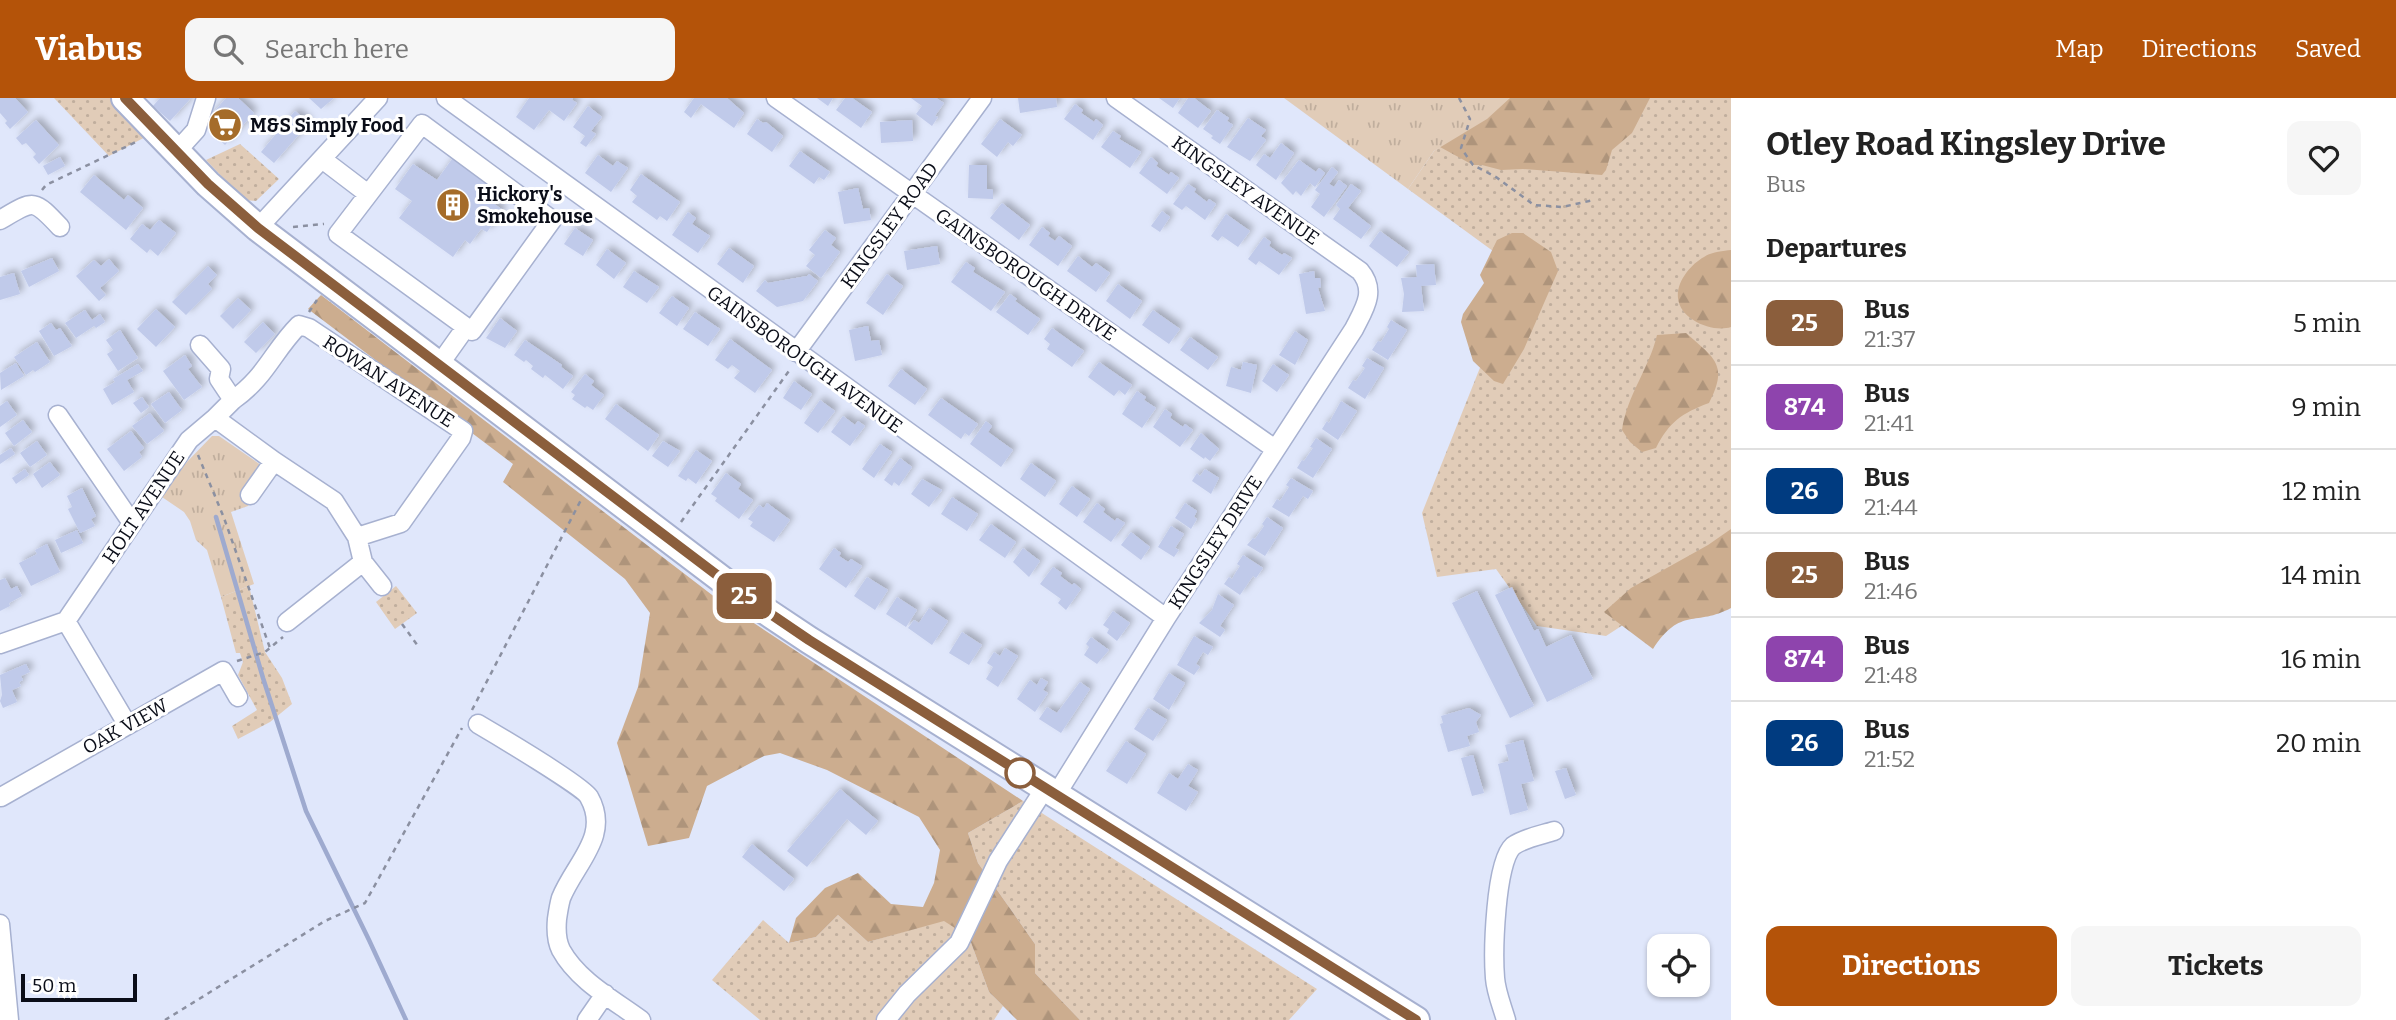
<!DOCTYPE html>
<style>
body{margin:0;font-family:Bitter,serif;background:#f6f6f6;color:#222;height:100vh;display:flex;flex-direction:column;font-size:26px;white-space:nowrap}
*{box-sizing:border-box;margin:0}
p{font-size:23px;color:#767676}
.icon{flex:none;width:38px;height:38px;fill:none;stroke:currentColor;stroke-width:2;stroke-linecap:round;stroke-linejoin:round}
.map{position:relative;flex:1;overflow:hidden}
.drawer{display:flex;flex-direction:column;background:#fff;width:665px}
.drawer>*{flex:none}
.badge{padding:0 14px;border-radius:10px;font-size:24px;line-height:46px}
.buttons{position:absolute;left:1647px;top:836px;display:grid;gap:14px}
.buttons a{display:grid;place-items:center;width:63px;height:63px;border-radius:14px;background:#fff;box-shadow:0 2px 5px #0004;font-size:35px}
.scale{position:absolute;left:21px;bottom:18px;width:116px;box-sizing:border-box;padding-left:7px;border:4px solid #0a0d18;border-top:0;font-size:19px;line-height:24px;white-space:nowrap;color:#0a0d18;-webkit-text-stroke:5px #fff;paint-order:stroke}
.map>.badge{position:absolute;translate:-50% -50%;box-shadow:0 0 0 4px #fff}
h2{padding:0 35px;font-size:26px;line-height:63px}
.round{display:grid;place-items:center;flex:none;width:74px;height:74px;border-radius:14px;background:#f6f6f6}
.head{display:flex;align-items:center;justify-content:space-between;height:119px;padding:0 35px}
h1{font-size:33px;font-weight:700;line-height:52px}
.button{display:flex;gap:14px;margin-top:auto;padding:14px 35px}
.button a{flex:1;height:80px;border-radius:14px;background:#b45309;color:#fff;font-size:28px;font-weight:700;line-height:80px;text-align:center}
.button a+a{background:#f6f6f6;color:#222}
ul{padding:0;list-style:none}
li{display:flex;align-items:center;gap:21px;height:84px;padding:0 35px;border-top:2px solid #e0e0e0}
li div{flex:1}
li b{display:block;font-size:26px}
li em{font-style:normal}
li .badge{min-width:77px;font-weight:700;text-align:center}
header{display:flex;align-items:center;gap:42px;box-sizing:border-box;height:98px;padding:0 35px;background:#b45309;color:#fff}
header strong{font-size:33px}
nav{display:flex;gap:38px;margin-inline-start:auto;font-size:24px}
.search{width:490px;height:63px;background:#f6f6f6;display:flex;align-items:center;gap:18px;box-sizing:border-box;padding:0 24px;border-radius:14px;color:#767676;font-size:26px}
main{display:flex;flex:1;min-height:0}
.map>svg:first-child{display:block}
.grass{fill:url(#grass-dots)}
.forest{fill:url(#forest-firs)}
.park{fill:url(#park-tufts)}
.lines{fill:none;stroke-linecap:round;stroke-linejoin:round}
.stream{stroke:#9eaacf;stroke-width:4.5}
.building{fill:#c0caea;filter:url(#shadow)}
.minor-casing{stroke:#a7b1d0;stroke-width:21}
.highway-casing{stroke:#a7b1d0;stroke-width:30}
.path{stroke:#8b90a1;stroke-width:2.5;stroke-dasharray:5 5;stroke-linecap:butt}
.minor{stroke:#fff;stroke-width:18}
.highway{stroke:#fff;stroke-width:26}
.line-casing{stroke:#fff;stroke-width:16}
.line{stroke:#8b5e3c;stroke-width:10}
.stop-dot{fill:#fff;stroke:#8b5e3c;stroke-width:3.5}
.labels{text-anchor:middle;stroke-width:6;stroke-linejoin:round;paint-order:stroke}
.poi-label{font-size:19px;font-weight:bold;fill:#0a0d18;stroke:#fff;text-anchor:start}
.street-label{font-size:19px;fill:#0a0d18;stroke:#fff}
</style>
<header>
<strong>Viabus</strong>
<div class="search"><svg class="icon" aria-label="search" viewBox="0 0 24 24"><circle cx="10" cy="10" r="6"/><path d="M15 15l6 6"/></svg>Search here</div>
<nav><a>Map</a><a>Directions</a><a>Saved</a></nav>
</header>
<main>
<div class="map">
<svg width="1731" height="922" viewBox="0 0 1731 922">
<defs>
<pattern id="grass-dots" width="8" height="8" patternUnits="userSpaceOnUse" patternTransform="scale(1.75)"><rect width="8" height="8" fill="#e1ccb8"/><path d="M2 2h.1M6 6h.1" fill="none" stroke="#c0ae9d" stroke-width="1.8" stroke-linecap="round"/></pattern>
<pattern id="forest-firs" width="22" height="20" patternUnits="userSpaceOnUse" patternTransform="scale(1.75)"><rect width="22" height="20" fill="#ccad8f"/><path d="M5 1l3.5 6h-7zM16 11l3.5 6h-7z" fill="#ae947b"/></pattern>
<pattern id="park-tufts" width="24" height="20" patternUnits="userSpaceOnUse" patternTransform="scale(1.75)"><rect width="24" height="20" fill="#e1ccb8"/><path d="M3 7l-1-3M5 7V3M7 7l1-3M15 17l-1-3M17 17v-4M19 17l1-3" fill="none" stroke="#c0ae9d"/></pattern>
<filter id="shadow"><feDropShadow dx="4" dy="-4" stdDeviation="3.5" flood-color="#0004"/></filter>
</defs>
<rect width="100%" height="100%" fill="#e0e7fb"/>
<path class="grass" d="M54 0H125L157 33 109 58Z
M1510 0H1731V457L1606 538 1537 528 1496 471 1437 479 1422 415 1519 172 1408 91 1434 53Z
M240 46 279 81 256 103 244 102 206 62Z
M249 488 265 554 282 580 292 606 270 624 238 641 232 628 257 612 238 577 243 564 240 555H236L221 499Z
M396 488 417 515 395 531 376 504Z
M1023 703 1317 891 1289 922H1080L1035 875V846L978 765 968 735Z
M838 817 868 844 944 822 969 839 989 894 1003 908 994 922H760L712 882 763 822 789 845 816 839Z"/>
<path class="forest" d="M1416 0H1650L1632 35 1612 52 1606 72 1602 77 1523 71 1501 72 1482 67H1473L1440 49Z
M1512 135H1523L1551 154 1558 173 1524 251 1503 286 1494 283 1473 263 1461 224 1463 216 1484 185 1480 177 1497 142Z
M1731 152V229C1713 235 1680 222 1678 200 1676 184 1691 166 1704 159 1711 154 1723 153 1731 152Z
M321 197 716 500 1023 703 968 735 978 765 1035 846V875L1080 922H1017L989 894 969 839 944 823 868 844 838 817 816 839 789 845 796 820 825 790 858 775 891 806 923 809 934 785 940 752 919 719 827 672 780 655 764 658 707 688 689 740 648 748 617 645 638 589 650 515 625 481 503 384 513 366 308 211Z
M1686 235C1714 260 1729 266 1709 305 1682 315 1669 324 1656 350L1642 354 1630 344 1622 332C1627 297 1649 271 1657 237Z
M1731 431V510C1696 529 1681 508 1653 551L1604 514 1631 490 1708 447Z"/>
<path class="park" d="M1284 0H1510L1487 21 1434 53 1408 91Z
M212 338H219L271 374 248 408 231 414 254 486 221 499 207 452 196 442 190 423 184 414 162 399 184 367Z"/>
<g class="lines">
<path class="stream" d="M216 419 263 580 306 713 369 842 406 922"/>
</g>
<path class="building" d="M0 0H15L28 14 10 31 5 25 7 23 0 15Z
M160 0H191L170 23 153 8Z
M226 0H238L254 15 225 47 208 31 207 22Z
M309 0H334L321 11Z
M529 0H573L572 2 577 5 564 23 549 12 534 32 516 19Z
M694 0H727L744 15 734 30 701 6 691 20 684 14Z
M817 0H833L828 8Z
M845 0H852L872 14 861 30 836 12Z
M911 0H936L944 5 935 18 938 19 932 28 916 16 922 8Z
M1018 0H1056L1057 9 1020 15Z
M1159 0H1180L1173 10Z
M1188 0H1194L1211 13 1198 30 1178 15Z
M1075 6 1083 12 1081 15 1087 19 1094 24 1096 21 1103 27 1093 42 1064 21Z
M588 8 602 19 591 33 596 36 586 49 580 45 585 38 573 29Z
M1217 12 1229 20 1227 23 1233 27 1220 46 1211 40 1213 38 1203 31Z
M295 13 309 25 274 65 261 54Z
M1248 20 1266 32 1261 38 1266 42 1250 63 1227 49Z
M757 21 763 25 766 24 783 38 772 54 747 36Z
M1000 21 1022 37 1013 48 1008 44 997 59 981 46Z
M36 22 59 47 39 66 33 59 36 56 26 45 22 47 16 40Z
M912 22 913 43 881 45 880 24Z
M1113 33 1121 38 1119 41 1141 54 1130 70 1101 49Z
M1281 45 1294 55 1276 82 1256 67 1264 56 1270 60Z
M800 53 830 74 824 82 819 79 814 86 789 68Z
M455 57 497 87 487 101 503 112 487 134 481 131 470 146 465 142 453 159 399 120 412 103 395 91 413 66 437 82Z
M598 57 613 68 617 63 628 70 611 94 585 75Z
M60 59 65 68 48 77 43 68Z
M1151 59 1158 65 1156 68 1162 72 1169 77 1171 74 1179 80 1167 96 1139 75Z
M1299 62 1316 74 1319 70 1325 75 1315 89 1310 85 1301 98 1296 93 1293 97 1281 85Z
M969 67H987V91L993 92V101L968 100Z
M1332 69 1338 74 1329 86 1334 89 1339 82 1347 88 1324 119 1311 109 1320 96 1315 92Z
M641 76 680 104 667 123 660 118 657 122 632 104 637 98 630 92Z
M94 77 124 102 128 97 143 110 126 132 80 94Z
M1188 86 1196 91 1194 94 1207 104 1209 101 1216 106 1205 122 1186 108 1182 112 1173 106Z
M1351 86 1361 93 1348 110 1371 128 1361 141 1333 121 1340 111 1336 107Z
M858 90 863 111 869 110 871 122 844 126 838 94Z
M1002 105 1030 127 1019 142 990 120Z
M1162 113 1170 119 1160 134 1151 128Z
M688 114 696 120 692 126 710 138 698 155 672 137Z
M1226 116 1250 133 1238 149 1222 138 1218 143 1211 138Z
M159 122 176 135 158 158 150 151 147 155 130 141 142 126 150 132Z
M1042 129 1050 135 1048 138 1055 143 1059 138 1072 148 1058 168 1029 147Z
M575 130 593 142 583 158 564 146Z
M825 132 836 140 831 147 840 154 821 180 806 168 815 157 809 152Z
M1380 133 1409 154 1397 169 1369 148Z
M1264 139 1271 144 1269 148 1282 157 1284 155 1292 160 1279 177 1259 163 1256 167 1248 161Z
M937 148 940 166 907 172 904 153Z
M729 150 754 168 743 185 717 166Z
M607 151 626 165 614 181 596 167Z
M1078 158 1092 169 1096 165 1110 175 1096 194 1067 173Z
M52 160 59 173 29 189 21 173Z
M109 161 119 173 100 190 106 197 99 203 76 178 94 162 101 168Z
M966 164 975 170 973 174 1005 194 991 213 951 184Z
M1434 166 1436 187 1421 188 1424 213 1402 214 1404 196 1401 180 1417 179 1416 167Z
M208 168 217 177 208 186 212 191 186 217 172 204Z
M634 173 659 189 647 205 623 189Z
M1314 173 1315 180H1320L1321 189 1318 190 1325 213 1306 216 1299 176Z
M14 175 20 196 0 202V179Z
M809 176 818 183 803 203 777 209 756 193 765 182 768 185 807 178Z
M887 176 903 188 883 217 866 205Z
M1118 186 1142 203 1130 221 1106 203Z
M1010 196 1017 201 1015 203 1040 221 1028 237 996 214Z
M672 198 689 210 677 228 659 215Z
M238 200 251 212 233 231 220 218Z
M156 211 175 229 156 249 137 231Z
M85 212 92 222 100 216 105 224 96 230 94 228 76 240 65 225Z
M1153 212 1180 231 1169 246 1142 227Z
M695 214 720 231 708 248 683 231Z
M500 220 517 233 505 250 486 240Z
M1391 222 1407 232 1388 262 1372 252 1378 243 1381 244 1389 231 1387 229Z
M263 224 275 236 256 255 244 244Z
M51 225 56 232 60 230 72 248 54 258 39 233Z
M868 228 871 243 879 242 882 257 855 263 849 232Z
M1052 230 1084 253 1072 269 1047 251 1050 246 1044 241Z
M120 232 138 260 118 273 107 256 113 252 106 242Z
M1295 233 1308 242 1295 267 1279 257Z
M1190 239 1218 259 1208 272 1180 252Z
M730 241 772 272 755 295 734 280 740 273 732 267 728 271 715 262Z
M525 242 562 267 561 269 573 278 563 291 545 277 543 280 531 271 533 268 526 262 524 264 514 257Z
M37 244 50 264 35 274 33 272 26 277 14 259Z
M185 257 192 268 188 271 202 289 184 302 163 273Z
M1367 260 1384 270 1365 301 1348 290 1353 282 1356 283 1365 270 1362 268Z
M1099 264 1132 287 1125 297 1119 292 1114 298 1088 279Z
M1243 264 1257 267 1251 295 1226 288 1231 269 1241 272Z
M16 265 24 278 1 292 0 275Z
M138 266 143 273 127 282 134 294 112 307 103 291 115 284 113 281Z
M1273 266 1289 277 1277 294 1262 283Z
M901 271 927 291 915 307 888 288Z
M585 276 594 283 591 287 604 297 593 312 587 308 585 310 572 301 575 297 571 294Z
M794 283 812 296 801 312 783 300Z
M1137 293 1146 299 1144 302 1156 310 1142 330 1122 316Z
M169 294 182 312 165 325 151 306Z
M142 299 149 309 141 315 133 305Z
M941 300 978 326 969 338 965 335 961 341 928 317Z
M820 302 835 313 818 335 804 325Z
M7 303 17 317 0 329V308Z
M1341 303 1357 313 1338 342 1322 331 1327 323 1329 325Z
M616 306 659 337 648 353 605 321Z
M1165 311 1172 316 1170 320 1183 329 1185 326 1193 332 1180 349 1153 329Z
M150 315 164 333 147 346 132 328Z
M843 318 855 327 858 323 865 328 850 348 831 334Z
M23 322 32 334 14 348 5 335Z
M986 323 992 328 988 334 1013 352 1001 369 970 346Z
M131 333 144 350 139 354 142 359 124 373 107 351Z
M1201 335 1219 351 1210 363 1205 359 1204 361 1190 351Z
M1316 340 1332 351 1313 380 1297 370 1302 362 1304 363 1313 350 1310 349Z
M37 343 47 357 30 369 20 355Z
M663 343 680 353 668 369 652 358Z
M880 346 892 354 874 380 862 371Z
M11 350 15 356 0 366V357Z
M696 352 712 363 696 386 688 380 686 383 678 378Z
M900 360 912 369 899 388 894 384 892 388 884 382Z
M50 364 60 377 42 390 33 376Z
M1031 365 1056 383 1045 399 1020 381Z
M25 371 29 377 16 386 12 380Z
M1205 371 1219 380 1211 396 1192 383 1197 375 1200 378Z
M726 375 741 386 738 391 753 402 739 421 715 403 717 400 711 396Z
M1291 380 1313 393 1308 401 1303 398 1289 419 1272 409 1277 401 1280 403 1289 389 1286 387Z
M922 381 942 392 929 409 911 396Z
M1072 388 1090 401 1077 419 1059 406Z
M82 390 96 418 91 421 95 428 80 435 68 411 72 409 67 398Z
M952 399 978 416 967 433 941 416Z
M767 405 790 422 774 444 750 428 753 424 748 421 759 407 764 410Z
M1097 405 1105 411 1103 414 1115 423 1117 420 1125 425 1111 444 1083 424Z
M1185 405 1197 413 1194 419 1197 421 1191 431 1175 420Z
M1267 419 1283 430 1265 458 1247 447 1253 440 1255 441 1264 428 1262 426Z
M991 426 1016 444 1005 460 979 442Z
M1171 428 1184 436 1175 450 1179 452 1174 459 1158 449Z
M77 432 83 445 61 455 55 442Z
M1131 434 1150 449 1141 462 1121 447Z
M47 446 60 474 31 488 19 465 37 456 35 452Z
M834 450 841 455 839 458 848 464 851 461 862 468 846 490 819 471Z
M1023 450 1040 463 1029 479 1013 464Z
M1243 457 1263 470 1256 480 1253 478 1240 497 1224 486 1229 479 1232 481 1236 474 1240 468 1237 466Z
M1053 469 1062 475 1060 478 1072 487 1074 485 1081 491 1066 512 1058 505 1061 501 1040 486Z
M867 479 888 492 875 512 854 498Z
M5 480 11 491 17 488 22 498 9 505 10 508 0 513V482Z
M1512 489 1534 533 1538 531 1546 549 1571 537 1593 581 1547 604 1495 497Z
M1477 493 1534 608 1510 620 1452 505Z
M1218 496 1234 507 1220 528 1225 532 1220 539 1199 525 1212 512Z
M897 499 917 512 906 529 886 516Z
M929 510 948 523 932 547 908 530 914 522 919 525Z
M1113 513 1130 525 1117 543 1107 535 1109 531 1103 527Z
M962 534 982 547 969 567 949 555Z
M1194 538 1213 549 1208 557 1203 554 1196 566 1200 569 1194 577 1177 567Z
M1091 539 1109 552 1097 566 1084 557 1089 549 1086 546Z
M1005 550 1018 558 998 589 986 581 993 569 987 565 994 554 1000 558Z
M26 566 30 574 21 578 23 582 19 584 21 588 12 592 17 604 3 610 0 603 2 597 0 577Z
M1169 575 1185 585 1169 612 1153 601Z
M1041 580 1048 584 1043 592 1048 595 1035 614 1017 601 1030 582 1037 587Z
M1080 584 1090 591 1061 635 1039 621 1047 609 1057 615Z
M1148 610 1167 622 1153 643 1134 631Z
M1469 610 1481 617 1476 624 1479 634 1467 638 1470 648 1448 654 1440 626 1443 625 1441 618Z
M1523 642 1534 683 1521 686 1528 712 1510 717 1498 666 1509 663 1505 647Z
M1126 643 1146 656 1127 686 1106 673Z
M1473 657 1484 695 1472 698 1461 660Z
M1188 666 1198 672 1188 688 1198 694 1186 713 1157 695 1169 675 1178 681Z
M1566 670 1576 697 1565 701 1555 673Z
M840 691 878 723 866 737 847 721 807 769 787 753Z
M752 746 794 781 784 793 742 759Z"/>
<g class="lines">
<g class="minor-casing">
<path id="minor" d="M446 0 1166 520
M776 0 1275 351
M177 53 196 32 206 0
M322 61 368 96
M0 122C34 102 33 100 60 129
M258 130 378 0
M796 254 982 0
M439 267 466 229 338 136 422 26 552 122 472 233 466 229
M233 302C266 279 273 253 299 227L309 230 463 333 461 340 401 425 357 439
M58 317 132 425
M215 320 274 363 334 403 357 439 363 464 382 488
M250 397 274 363
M66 523 127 626
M287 524 363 464
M0 546 66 523 189 342 215 320 233 302 219 281 221 271 200 247
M478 626C495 636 584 689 589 699 611 738 575 765 561 800 559 807 558 814 557 821 556 832 556 842 561 852 578 883 614 902 641 922
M1056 697 1166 520 1354 231C1364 211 1377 193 1360 173L1116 0
M1 699 223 573 238 599
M0 826 9 922
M587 922 605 896
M886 922 907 896 959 845 998 763 1045 690
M1506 922C1502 908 1496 894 1495 880 1493 855 1495 764 1513 748 1524 740 1541 737 1554 733"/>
</g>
<g class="highway-casing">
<path id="highway" d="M125 0 208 86 258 130 749 502 809 542 1416 922"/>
</g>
<path class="path" d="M1459 0 1470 21 1461 50 1473 67 1496 79 1534 107 1562 109 1594 102
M42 92 46 87 138 43
M293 129 324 126
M309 214 317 202
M198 357 224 420 270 550
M681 424 791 270
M402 526 418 548
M237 563 265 554 283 539
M472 612 582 400
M165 922 325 823 365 805 462 630"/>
<use href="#minor" class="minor"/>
<use href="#highway" class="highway"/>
</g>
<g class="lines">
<g class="line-casing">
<path id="line" d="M125 0 208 86 258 130 750 502 809 542 1416 922"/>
</g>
<use href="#line" class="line"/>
</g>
<defs>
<g id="supermarket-disc" transform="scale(1.75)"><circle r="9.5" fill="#a56c2a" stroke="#fff"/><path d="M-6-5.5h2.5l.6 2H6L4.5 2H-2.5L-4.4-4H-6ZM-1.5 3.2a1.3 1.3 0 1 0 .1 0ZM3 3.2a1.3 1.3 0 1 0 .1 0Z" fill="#fff"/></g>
<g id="building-disc" transform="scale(1.75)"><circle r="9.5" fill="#a56c2a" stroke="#fff"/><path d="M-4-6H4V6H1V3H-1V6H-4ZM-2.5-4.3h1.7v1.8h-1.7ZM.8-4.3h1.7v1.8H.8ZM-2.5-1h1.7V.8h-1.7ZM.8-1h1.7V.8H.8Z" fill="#fff"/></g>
</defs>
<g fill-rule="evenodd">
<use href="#supermarket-disc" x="225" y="27"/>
<use href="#building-disc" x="453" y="107"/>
</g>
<circle class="stop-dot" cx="1020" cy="675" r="14"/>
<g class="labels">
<g class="poi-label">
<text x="250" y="34">M&amp;S Simply Food</text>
<text x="477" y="103">Hickory's<tspan x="477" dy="22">Smokehouse</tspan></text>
</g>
<g class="street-label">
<text transform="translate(1246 92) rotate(35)" y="7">KINGSLEY AVENUE</text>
<text transform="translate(889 127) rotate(-54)" y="7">KINGSLEY ROAD</text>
<text transform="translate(1026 176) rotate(35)" y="7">GAINSBOROUGH DRIVE</text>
<text transform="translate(805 261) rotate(36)" y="7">GAINSBOROUGH AVENUE</text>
<text transform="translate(389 283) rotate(33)" y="7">ROWAN AVENUE</text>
<text transform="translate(143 409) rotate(-56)" y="7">HOLT AVENUE</text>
<text transform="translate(1215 444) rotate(-57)" y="7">KINGSLEY DRIVE</text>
<text transform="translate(125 628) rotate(-29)" y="7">OAK VIEW</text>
</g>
</g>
</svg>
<div class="buttons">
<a><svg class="icon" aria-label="locate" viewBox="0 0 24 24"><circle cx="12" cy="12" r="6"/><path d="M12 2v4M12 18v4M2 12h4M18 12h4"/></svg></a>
</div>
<div class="scale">50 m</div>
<b class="badge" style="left:744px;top:498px;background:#8b5e3c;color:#fff">25</b>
</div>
<section class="drawer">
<div class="head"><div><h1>Otley Road Kingsley Drive</h1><p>Bus</p></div><a class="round"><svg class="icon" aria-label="heart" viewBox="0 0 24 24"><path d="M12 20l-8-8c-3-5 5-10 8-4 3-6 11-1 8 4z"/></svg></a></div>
<h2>Departures</h2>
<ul>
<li><span class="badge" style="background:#8b5e3c;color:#fff">25</span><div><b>Bus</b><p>21:37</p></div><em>5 min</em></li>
<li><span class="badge" style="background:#8e44ad;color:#fff">874</span><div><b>Bus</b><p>21:41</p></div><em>9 min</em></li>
<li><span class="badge" style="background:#003b80;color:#fff">26</span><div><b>Bus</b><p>21:44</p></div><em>12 min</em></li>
<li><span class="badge" style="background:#8b5e3c;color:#fff">25</span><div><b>Bus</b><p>21:46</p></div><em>14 min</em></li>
<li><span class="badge" style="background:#8e44ad;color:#fff">874</span><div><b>Bus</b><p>21:48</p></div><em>16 min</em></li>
<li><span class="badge" style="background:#003b80;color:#fff">26</span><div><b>Bus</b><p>21:52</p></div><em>20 min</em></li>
</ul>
<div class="button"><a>Directions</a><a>Tickets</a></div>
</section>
</main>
